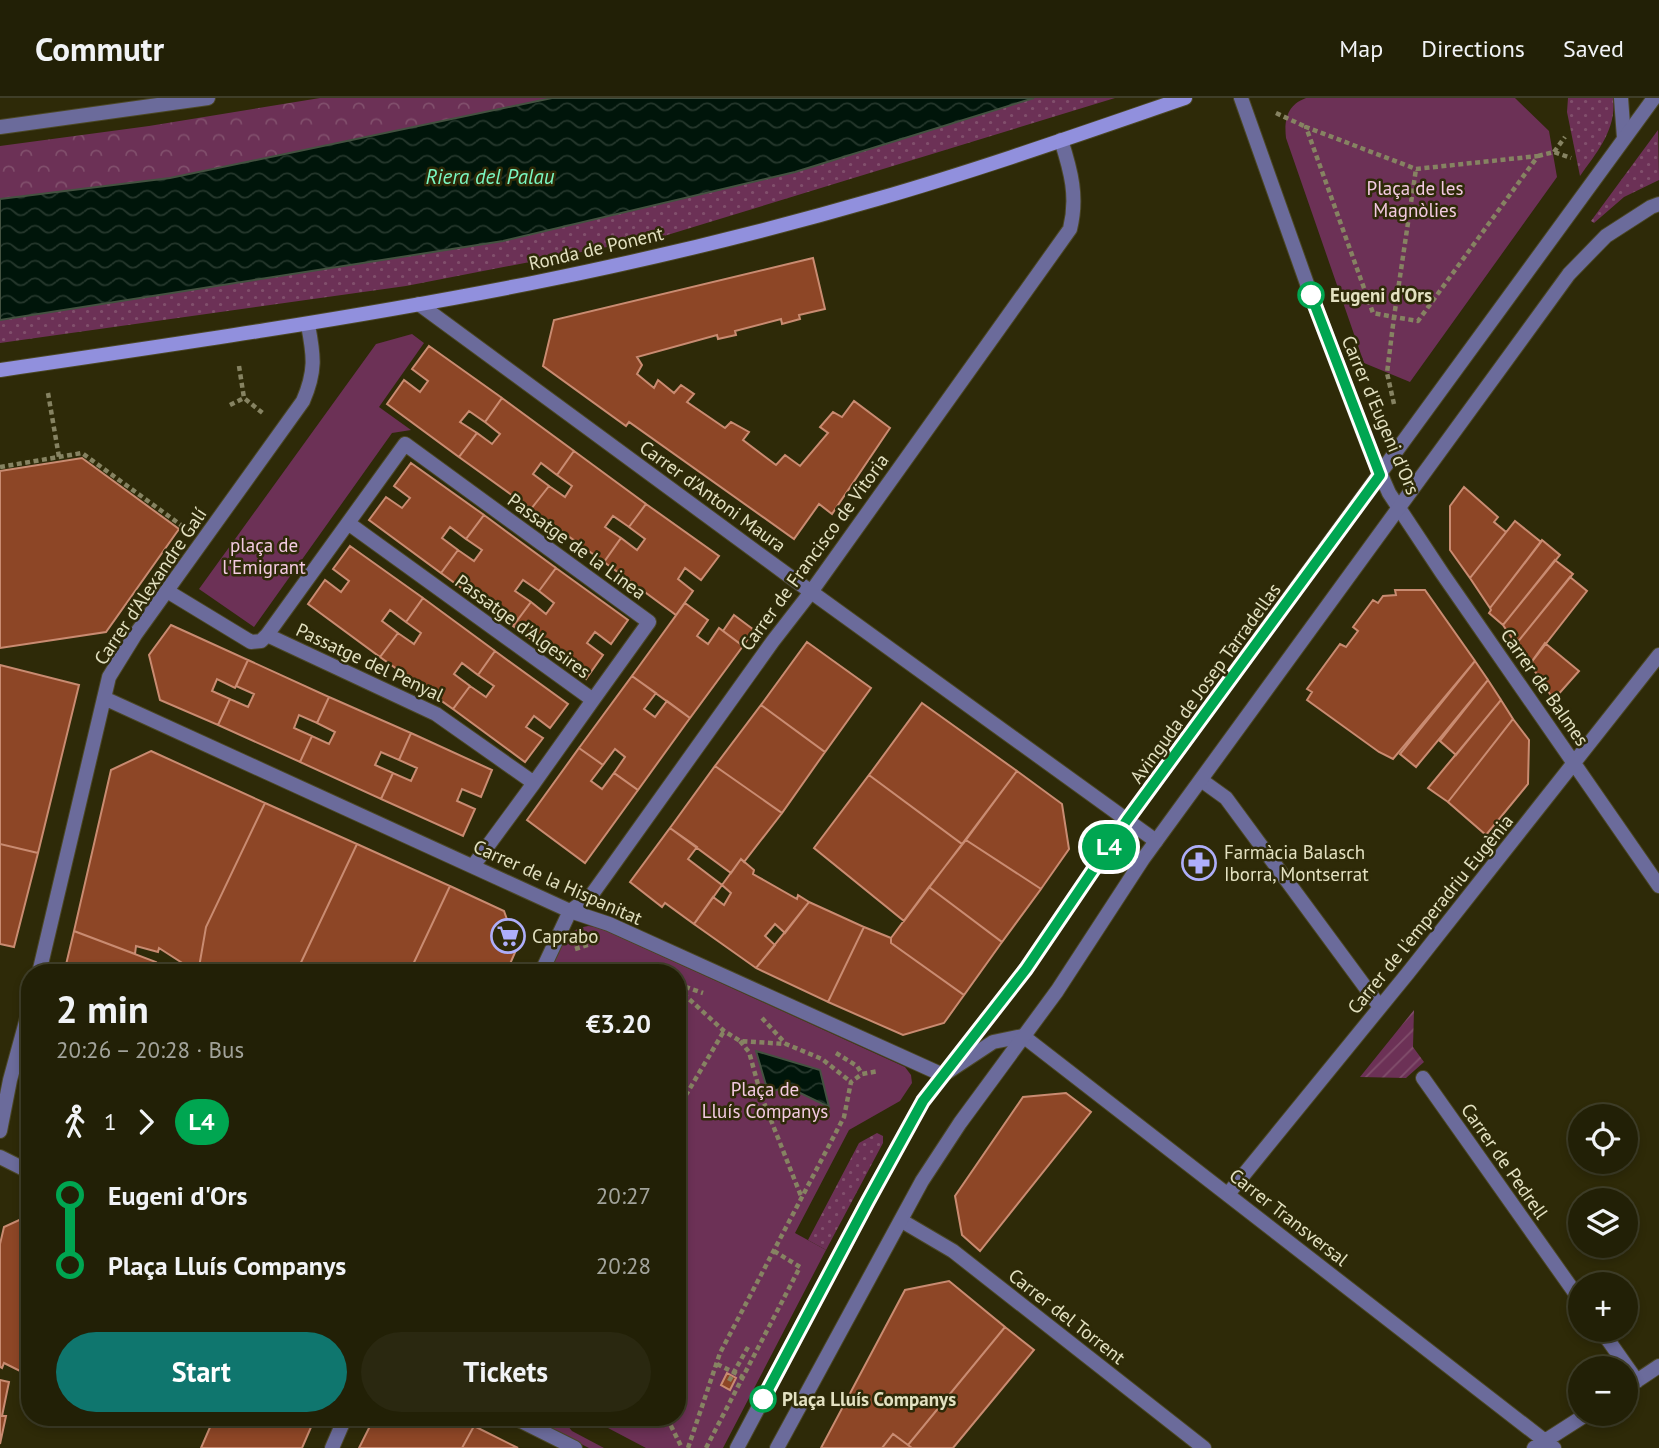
<!DOCTYPE html>
<meta charset="utf-8">
<style>
body{margin:0;font-family:"PT Sans",sans-serif;background:#2a2810;color:#f1f3f6;height:100vh;display:flex;flex-direction:column;font-size:26px;white-space:nowrap}
*{box-sizing:border-box;margin:0}
p{font-size:23px;color:#a2a39b}
.icon{flex:none;width:38px;height:38px;fill:none;stroke:currentColor;stroke-width:2;stroke-linecap:round;stroke-linejoin:round}
.map{position:relative;flex:1;overflow:hidden}
.sheet{position:absolute;left:21px;top:866px;width:665px;height:462px;display:flex;flex-direction:column;background:#222006;border-radius:28px;box-shadow:0 4px 10px #0003,0 0 0 2px #3f3e28}
.sheet>*{flex:none}
.badge{padding:0 14px;border-radius:23px;font-size:24px;line-height:46px}
.tools{position:absolute;left:1568px;top:1006px;display:grid;gap:14px}
.tools a{display:grid;place-items:center;width:70px;height:70px;border-radius:50%;background:#222006;box-shadow:0 4px 10px #0003,0 0 0 2px #3f3e28;font-size:35px}
.map>.badge{position:absolute;translate:-50% -50%;box-shadow:0 0 0 4px #fff}
.legs{display:flex;align-items:center;gap:10px;height:77px;padding:0 35px;font-size:23px}
.legs p{margin-inline-start:auto}
.summary{display:flex;align-items:center;justify-content:space-between;height:119px;padding:0 35px}
h1{font-size:38px;font-weight:700;line-height:52px}
.button{display:flex;gap:14px;margin-top:auto;padding:14px 35px}
.button a{flex:1;height:80px;border-radius:42px;background:#0f766e;color:#fff;font-size:28px;font-weight:700;line-height:80px;text-align:center}
.button a+a{background:#2a2810;color:#f1f3f6}
ul{padding:0 35px;list-style:none}
li{display:flex;align-items:center;gap:24px;height:70px;font-size:26px}
li i{display:grid;place-items:center;width:10px;height:100%;margin:0 9px;background:currentColor}
li i::after{content:'';width:18px;height:18px;margin:-9px;border:5px solid;border-radius:50%;background:#222006}
li p{margin-inline-start:auto}
li:first-child i{background:linear-gradient(#0000 50%,currentColor 0)}
li:last-child i{background:linear-gradient(currentColor 50%,#0000 0)}
header{display:flex;align-items:center;gap:42px;box-sizing:border-box;height:98px;padding:0 35px;background:#222006;border-bottom:2px solid #3f3e28}
header strong{font-size:33px}
nav{display:flex;gap:38px;margin-inline-start:auto;font-size:24px}
.map>svg:first-child{display:block}
.grass{fill:url(#grass-dots)}
.forest{fill:url(#forest-crowns)}
.park{fill:#6c3156}
.garden{fill:url(#garden-furrows)}
.water{fill:url(#water-waves);stroke:#445241;stroke-width:2}
.building{fill:#8d4626;stroke:#c98b71;stroke-width:2}
.lines{fill:none;stroke-linecap:round;stroke-linejoin:round}
.minor-casing{stroke:#4b4726;stroke-width:16}
.tertiary-casing{stroke:#4b4726;stroke-width:16}
.secondary-casing{stroke:#4b4726;stroke-width:16}
.path{stroke:#868362;stroke-width:4.5;stroke-dasharray:5 3.5;stroke-linecap:butt}
.minor{stroke:#6b6b9b;stroke-width:14}
.tertiary{stroke:#6b6b9b;stroke-width:14}
.secondary{stroke:#9190dd;stroke-width:14}
.line-1-casing{stroke:#fff;stroke-width:16}
.line-1{stroke:#00a651;stroke-width:10}
.stop-1-dot{fill:#fff;stroke:#00a651;stroke-width:3.5}
.labels{text-anchor:middle;stroke-width:5;stroke-linejoin:round;paint-order:stroke}
.park-label{font-size:19px;fill:#f3cae1;stroke:#2e2a08}
.street-label{font-size:19px;fill:#e3e1c1;stroke:#2e2a08}
.stop-label{font-size:19px;font-weight:bold;fill:#e3e1c1;stroke:#2e2a08;text-anchor:start}
.poi-label{font-size:19px;fill:#e3e1c1;stroke:#2e2a08;text-anchor:start}
.water-label{font-size:21px;font-style:italic;fill:#7af7c2;stroke:#2e2a08}
</style>
<header>
<strong>Commutr</strong>
<nav><a>Map</a><a>Directions</a><a>Saved</a></nav>
</header>
<div class="map">
<svg width="1659" height="1350" viewBox="0 0 1659 1350">
<defs>
<pattern id="grass-dots" width="8" height="8" patternUnits="userSpaceOnUse" patternTransform="scale(1.75)"><rect width="8" height="8" fill="#6c3156"/><path d="M2 2h.1M6 6h.1" fill="none" stroke="#814f6c" stroke-width="1.8" stroke-linecap="round"/></pattern>
<pattern id="forest-crowns" width="20" height="18" patternUnits="userSpaceOnUse" patternTransform="scale(1.75)"><rect width="20" height="18" fill="#6c3156"/><path d="M2 6a3 3 0 1 1 6 0M12 15a3 3 0 1 1 6 0" fill="none" stroke="#814f6c"/></pattern>
<pattern id="garden-furrows" width="10" height="10" patternUnits="userSpaceOnUse" patternTransform="scale(1.75)"><rect width="10" height="10" fill="#6c3156"/><path d="M-1 1l2-2M0 10L10 0M9 11l2-2" fill="none" stroke="#814f6c"/></pattern>
<pattern id="water-waves" width="16" height="10" patternUnits="userSpaceOnUse" patternTransform="scale(1.75)"><rect width="16" height="10" fill="#00150a"/><path d="M0 5q4-4 8 0t8 0" fill="none" stroke="#25372c"/></pattern>
</defs>
<rect width="100%" height="100%" fill="#2e2a08"/>
<path class="grass" d="M1034 0H1115L664 138 406 188 0 245V222L503 143 795 74Z
M1568 0H1613C1617 31 1597 54 1580 78L1567 14Z
M1658 32 1659 82 1624 99 1594 125 1591 123Z
M877 1035 883 1038V1045L826 1152 808 1142 859 1045Z"/>
<path class="forest" d="M320 0H552L170 80 0 101V48L149 28Z"/>
<path class="park" d="M1306 0H1515L1549 33 1557 79 1410 284 1364 265 1286 40C1284 22 1287 7 1306 0Z
M412 236 424 245 379 309 411 332 392 335 254 529 199 491 376 246Z
M588 828 598 829 905 969 911 977 912 985 900 1003 849 1032 795 1135 826 1152 723 1350H646L589 1320H677V875H547C557 853 562 832 588 828Z
M529 1320H588L567 1327 572 1333 604 1350H589Z"/>
<path class="garden" d="M1414 912 1413 949 1424 964 1406 980 1360 979Z"/>
<path class="water" d="M552 0H1034L795 74 503 143 0 222V101L170 80Z
M756 953 820 972 829 1009 788 989 768 994Z"/>
<path class="building" d="M813 160 825 211 799 217 800 221 782 226 781 221 735 233 736 237 718 241 717 237 637 259 642 267 637 276 654 290 658 282 674 295 681 287 694 296 687 304 725 330 731 324 749 334 743 342 776 367 785 357 800 368 828 335 820 329 833 314 842 319 854 303 890 330 832 416 819 406 794 441 629 324 626 328 543 268 554 222Z
M429 248 502 300 485 324 469 313 460 324 477 335 459 359 387 306 404 282 420 294 428 283 412 271Z
M502 300 574 353 557 377 541 365 533 376 549 388 531 411 459 359 477 335 492 346 500 336 485 324Z
M574 353 646 406 629 429 613 418 605 429 621 440 604 464 531 411 549 388 565 399 572 388 557 377Z
M82 360 179 431 106 534 0 550V373Z
M411 365 484 417 466 441 450 429 442 440 458 452 441 475 369 422 386 399 402 410 410 400 394 388Z
M1464 389 1498 419 1494 424 1506 434 1470 480 1450 452V408Z
M646 406 719 458 701 482 685 470 678 481 693 493 676 517 604 464 621 440 637 452 645 441 629 429Z
M484 417 556 470 539 493 523 482 515 493 531 504 513 528 441 475 458 452 474 463 482 452 466 441Z
M1515 423 1541 444 1490 510 1470 480Z
M1542 442 1560 457 1503 527 1489 515 1491 512 1490 510Z
M350 448 423 500 406 524 390 512 382 523 398 535 380 559 308 506 325 482 341 494 349 483 333 471Z
M1555 462 1573 476 1516 546 1503 527Z
M556 470 628 522 611 546 595 534 587 545 603 557 586 581 513 528 531 504 546 516 554 505 539 493Z
M1570 479 1587 493 1530 566 1516 546Z
M1395 492H1425L1475 563 1393 661 1379 654 1307 602 1312 594 1307 591 1340 546 1346 549 1358 533 1353 529 1373 502 1378 505 1383 498 1396 497Z
M423 500 495 553 478 577 462 565 454 576 470 588 453 611 380 559 398 535 414 546 421 535 406 524Z
M685 505 708 522 697 538 708 546 719 530 743 548 690 620 632 578Z
M734 517 754 532 743 548 723 533Z
M171 527 248 562 235 590 217 581 212 593 230 601 218 627 160 602 149 557Z
M807 544 871 590 825 654 761 607Z
M1545 545 1579 573 1556 599H1552L1530 566Z
M495 553 568 606 550 630 534 618 526 629 543 640 525 664 453 611 470 588 486 599 494 588 478 577Z
M248 562 329 599 317 625 299 617 294 630 312 638 300 664 218 627 230 601 248 609 254 596 236 588Z
M1475 563 1488 582 1416 669 1400 656Z
M0 567 79 587 38 755 0 746Z
M632 578 656 595 644 611 655 619 667 603 690 620 638 692 614 675 625 659 615 651 603 667 579 650Z
M1488 582 1501 602 1456 657 1440 643Z
M329 599 411 635 399 662 381 654 375 667 393 675 381 701 300 664 312 638 329 646 335 634 317 625Z
M1501 602 1513 621 1448 704 1428 690Z
M922 605 1017 673 962 746 869 677Z
M761 607 825 654 782 715 715 668Z
M1513 621 1529 642 1528 686 1486 737 1448 704Z
M411 635 492 672 481 699 462 691 457 703 475 711 463 738 381 701 393 675 411 683 417 670 399 662Z
M579 650 603 667 591 683 602 691 614 675 638 692 585 765 527 722Z
M151 653 265 705 206 829 198 875 159 850 158 854 136 848 135 856 74 833 111 672Z
M715 668 782 715 744 764 741 761 731 775 670 730Z
M1017 673 1062 706 1069 751 1041 791 966 742Z
M869 677 962 746 904 823 814 750Z
M265 705 357 746 296 875H198L206 829Z
M670 730 697 749 688 761 722 787 694 826 665 805 662 809 630 784Z
M966 742 1041 791 1002 844 929 789Z
M0 746 38 755 14 849 0 846Z
M357 746 450 788 409 875H296Z
M741 761 754 772 753 776 797 801 798 797 809 804 785 835 775 826 765 838 775 847 756 870 694 826 713 799 724 807 731 795 722 787Z
M450 788 504 813 517 850 506 875H409Z
M929 789 1002 844 964 897 891 845V840Z
M809 804 864 829 828 904 756 870Z
M864 829 891 840V845L964 897 944 925 903 937 828 904Z
M74 833 156 864 153 875H64Z
M1066 995 1091 1014 980 1153 962 1137 955 1098 1023 999Z
M30 1117V1278L4 1265 2 1270 0 1269V1146L4 1129Z
M949 1183 1005 1229 908 1347 893 1336 882 1350H821L905 1192Z
M1005 1229 1034 1252 953 1350H912L908 1347Z
M727 1275 736 1280 730 1292 721 1287Z
M0 1282 9 1284 2 1318H6L0 1346Z
M214 1320H315L302 1350H201Z
M374 1320H457L474 1328 462 1350H359Z
M474 1328 518 1350H462Z
M893 1336 908 1347 912 1350H882Z"/>
<g class="lines">
<g class="minor-casing">
<path id="minor" d="M1241 0 1311 197 1368 347 1389 395 1442 475 1659 788
M1621 0 1624 40
M0 29 208 0
M419 206 785 475 1156 743
M348 425 593 602 534 685
M167 493 251 544 261 543 267 537 436 616 534 685 473 768
M267 537 405 346 649 524 593 602
M104 600 570 813 609 826 943 977 993 944 1023 938 1554 1350
M1201 682 1226 700 1380 909
M39 875 109 579 135 537 303 303C316 273 314 258 308 227
M541 875 570 813 590 799 608 774 773 543 811 494 1070 131C1078 99 1071 73 1061 42
M1423 980 1580 1202
M0 1033 10 982 30 909
M0 1059 30 1074
M1228 1096 1408 875 1659 557
M902 1123 953 1153 1204 1350
M1601 1232 1637 1283
M1626 1290 1659 1268
M515 1320 575 1350
M332 1350 345 1320
M1534 1350 1587 1316"/>
</g>
<g class="tertiary-casing">
<path id="tertiary" d="M737 1350 868 1103 923 1003 1026 871 1127 722 1654 0
M777 1350 922 1083 960 1025 1057 893 1143 761 1569 176 1606 138 1651 109 1659 106"/>
</g>
<g class="secondary-casing">
<path id="secondary" d="M0 272C178 246 355 220 532 185 647 162 763 134 877 101 981 71 1083 35 1185 0"/>
</g>
<path class="path" d="M1276 15 1306 29
M1554 54 1565 39
M1538 58 1554 54 1571 60
M239 268 244 300 265 317
M48 295 59 359
M1394 306 1387 275 1394 219 1373 215 1306 29 1416 71 1538 58 1418 223 1394 219 1416 71
M230 307 244 300
M0 369 82 355 185 430
M575 851 597 844
M644 868 655 875
M677 886 703 895
M677 890 724 933 740 943 786 946
M762 920 786 946 822 961 851 984
M740 943 749 954 761 997 801 1098
M836 955 857 968 862 976
M677 1012 724 933
M717 1266 743 1279
M729 1283 748 1249
M667 1320 682 1350
M688 1350 720 1255 844 1019 851 984 862 976 879 973
M706 1350 800 1169 774 1153"/>
<use href="#minor" class="minor"/>
<use href="#tertiary" class="tertiary"/>
<use href="#secondary" class="secondary"/>
</g>
<g class="lines">
<g class="line-1-casing">
<path id="line-1" d="M763 1301 868 1103 923 1003 1026 871 1127 722 1380 377 1311 197"/>
</g>
<use href="#line-1" class="line-1"/>
</g>
<defs>
<g id="pharmacy-ring" transform="scale(1.75)"><circle r="9.5" fill="#2e2a08" stroke="#aeaefa" stroke-width="1.5"/><path d="M-2-6h4v4h4v4h-4v4h-4v-4h-4v-4h4Z" fill="#aeaefa"/></g>
<g id="supermarket-ring" transform="scale(1.75)"><circle r="9.5" fill="#2e2a08" stroke="#aeaefa" stroke-width="1.5"/><path d="M-6-5.5h2.5l.6 2H6L4.5 2H-2.5L-4.4-4H-6ZM-1.5 3.2a1.3 1.3 0 1 0 .1 0ZM3 3.2a1.3 1.3 0 1 0 .1 0Z" fill="#aeaefa"/></g>
</defs>
<g fill-rule="evenodd">
<use href="#pharmacy-ring" x="1199" y="765"/>
<use href="#supermarket-ring" x="508" y="838"/>
</g>
<g class="stop-1-dot">
<circle cx="1311" cy="197" r="12"/>
<circle cx="763" cy="1301" r="12"/>
</g>
<g class="labels">
<g class="park-label">
<text x="1415" y="97">Plaça de les<tspan x="1415" dy="22">Magnòlies</tspan></text>
<text x="264" y="454">plaça de<tspan x="264" dy="22">l'Emigrant</tspan></text>
<text x="765" y="998">Plaça de<tspan x="765" dy="22">Lluís Companys</tspan></text>
</g>
<g class="street-label">
<text transform="translate(596 150) rotate(-13)" y="7">Ronda de Ponent</text>
<text transform="translate(1381 317) rotate(67)" y="7">Carrer d'Eugeni d'Ors</text>
<text transform="translate(713 398) rotate(36)" y="7">Carrer d'Antoni Maura</text>
<text transform="translate(577 448) rotate(36)" y="7">Passatge de la Linea</text>
<text transform="translate(814 454) rotate(-54)" y="7">Carrer de Francisco de Vitoria</text>
<text transform="translate(150 488) rotate(-56)" y="7">Carrer d'Alexandre Galí</text>
<text transform="translate(523 528) rotate(36)" y="7">Passatge d'Algesires</text>
<text transform="translate(370 564) rotate(25)" y="7">Passatge del Penyal</text>
<text transform="translate(1205 585) rotate(-54)" y="7">Avinguda de Josep Tarradellas</text>
<text transform="translate(1545 589) rotate(55)" y="7">Carrer de Balmes</text>
<text transform="translate(558 784) rotate(24)" y="7">Carrer de la Hispanitat</text>
<text transform="translate(1430 816) rotate(-51)" y="7">Carrer de l'emperadriu Eugènia</text>
<text transform="translate(1505 1063) rotate(55)" y="7">Carrer de Pedrell</text>
<text transform="translate(1289 1119) rotate(38)" y="7">Carrer Transversal</text>
<text transform="translate(1067 1218) rotate(38)" y="7">Carrer del Torrent</text>
</g>
<g class="stop-label">
<text x="1330" y="204">Eugeni d'Ors</text>
<text x="782" y="1308">Plaça Lluís Companys</text>
</g>
<g class="poi-label">
<text x="1224" y="761">Farmàcia Balasch<tspan x="1224" dy="22">Iborra, Montserrat</tspan></text>
<text x="532" y="845">Caprabo</text>
</g>
<g class="water-label">
<text x="490" y="86">Riera del Palau</text>
</g>
</g>
</svg>
<div class="tools">
<a><svg class="icon" aria-label="locate" viewBox="0 0 24 24"><circle cx="12" cy="12" r="6"/><path d="M12 2v4M12 18v4M2 12h4M18 12h4"/></svg></a>
<a><svg class="icon" aria-label="layers" viewBox="0 0 24 24"><path d="M12 4l9 5-9 5-9-5zM3 14l9 5 9-5"/></svg></a>
<a>+</a>
<a>−</a>
</div>
<b class="badge" style="left:1109px;top:749px;background:#00a651;color:#fff">L4</b>
<section class="sheet">
<div class="summary"><div><h1>2 min</h1><p>20:26 – 20:28 · Bus</p></div><b>€3.20</b></div>
<div class="legs"><svg class="icon" aria-label="walk" viewBox="0 0 24 24"><circle cx="13" cy="4" r="2"/><path d="M13 8l-2 6 4 7M11 14l-3 7M7 12l3-4h3l4 4"/></svg>1<svg class="icon" aria-label="forward" viewBox="0 0 24 24"><path d="M9 5l7 7-7 7"/></svg><b class="badge" style="background:#00a651;color:#fff">L4</b></div>
<ul>
<li><i style="color:#00a651"></i><b>Eugeni d'Ors</b><p>20:27</p></li>
<li><i style="color:#00a651"></i><b>Plaça Lluís Companys</b><p>20:28</p></li>
</ul>
<div class="button"><a>Start</a><a>Tickets</a></div>
</section>
</div>
